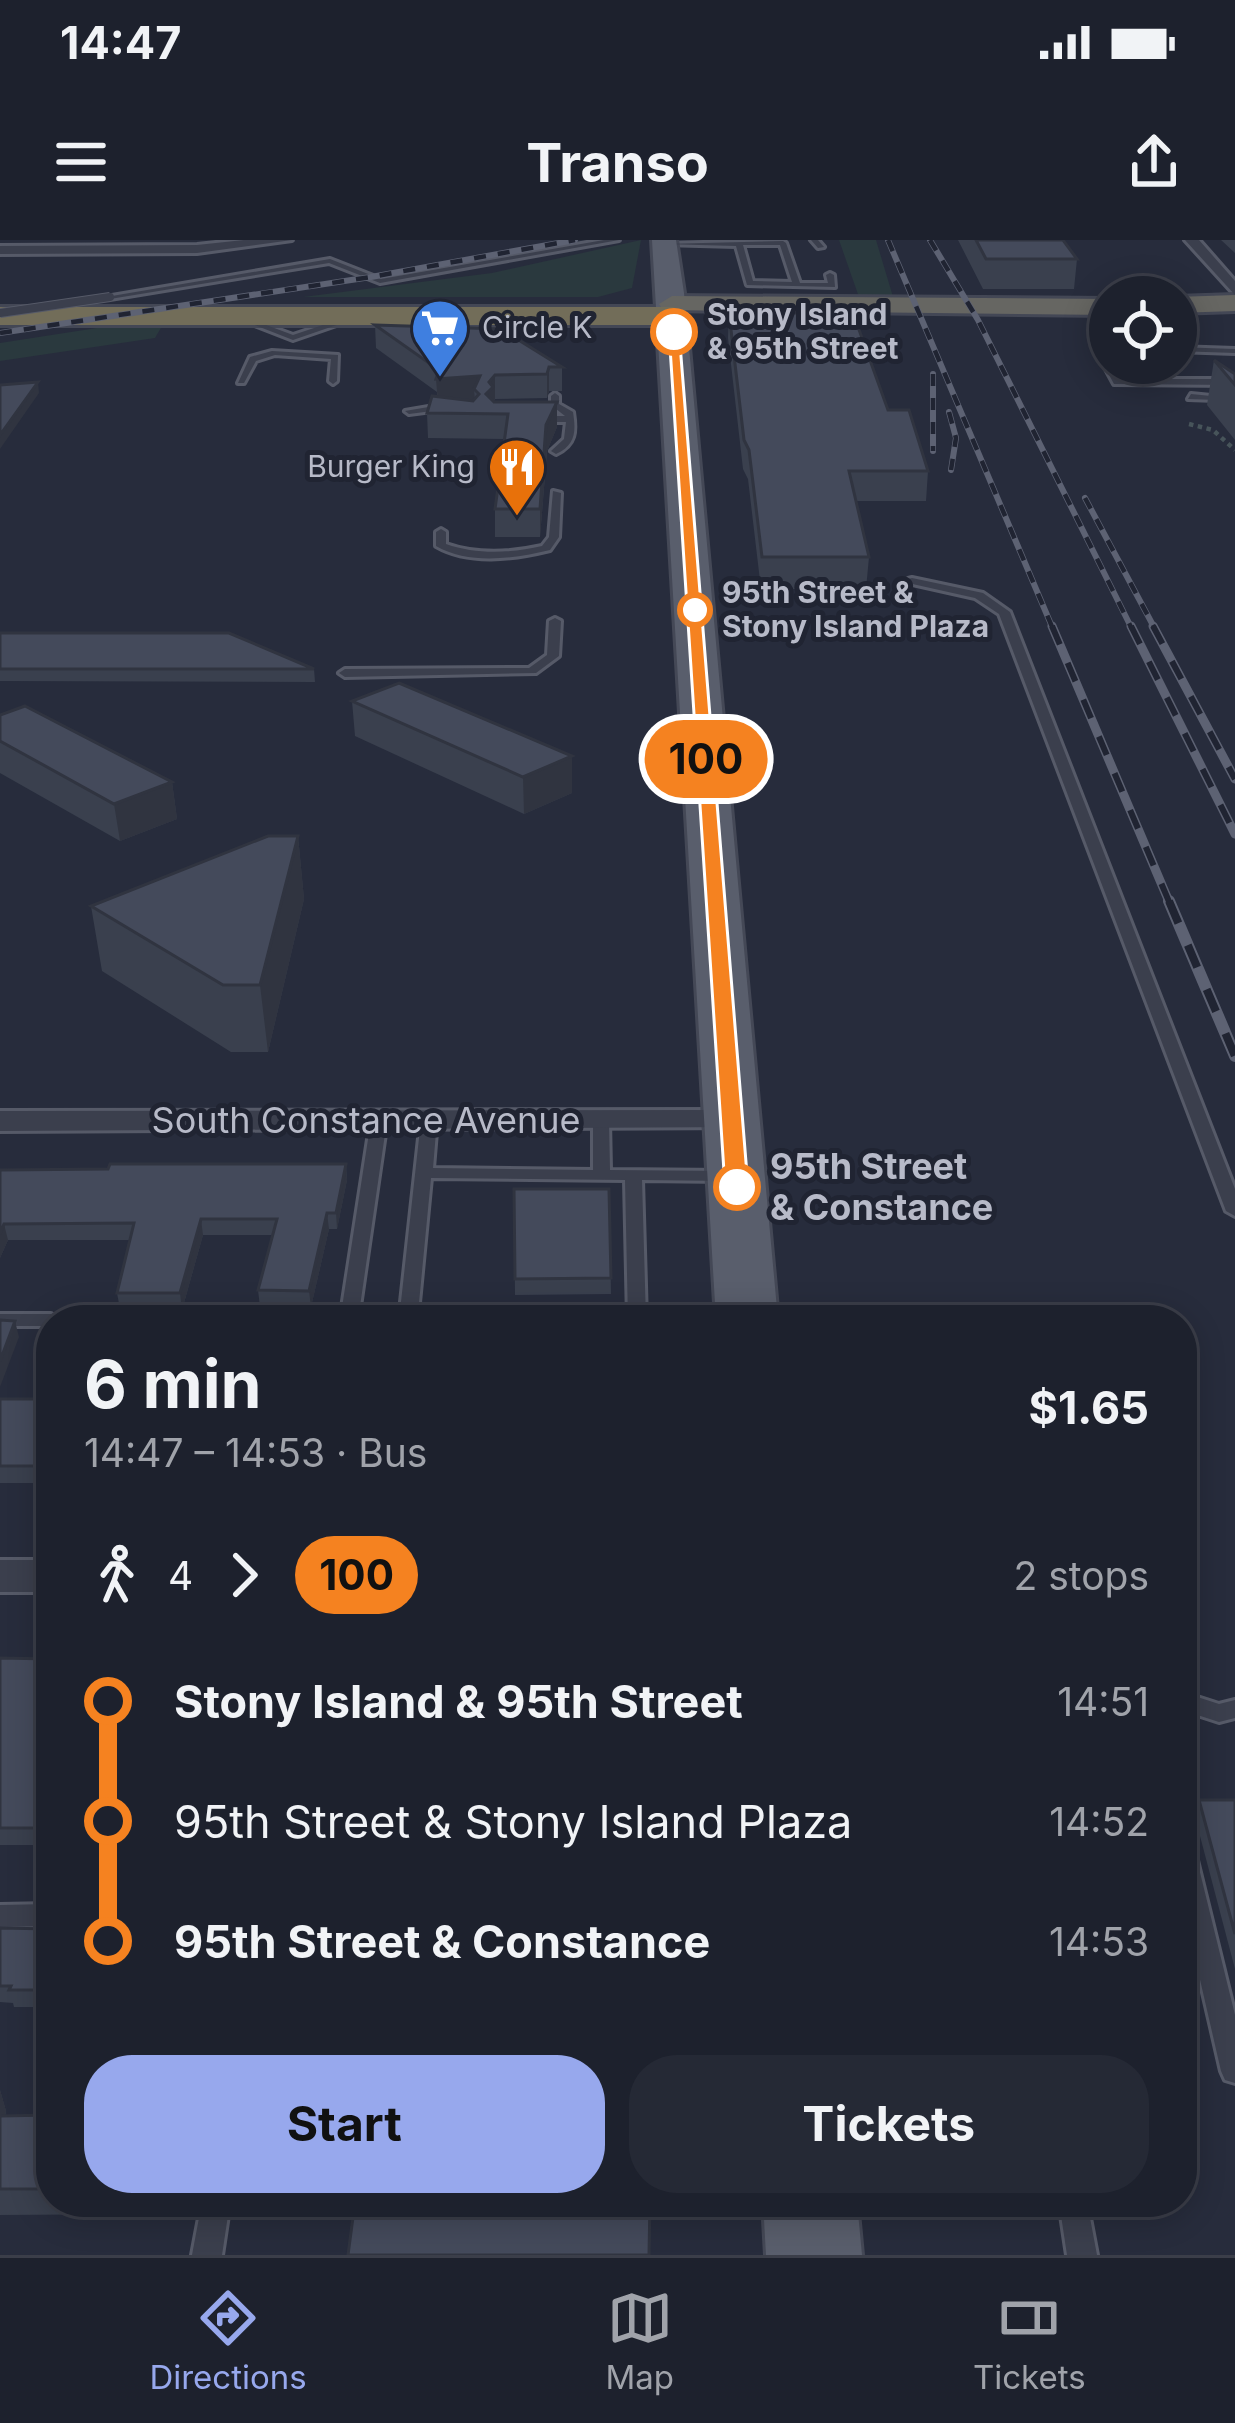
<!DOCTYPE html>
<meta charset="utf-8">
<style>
body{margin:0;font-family:Inter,sans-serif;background:#252935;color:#f1f3f6;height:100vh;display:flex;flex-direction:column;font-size:45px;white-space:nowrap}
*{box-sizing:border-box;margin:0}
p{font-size:39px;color:#a0a3aa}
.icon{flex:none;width:66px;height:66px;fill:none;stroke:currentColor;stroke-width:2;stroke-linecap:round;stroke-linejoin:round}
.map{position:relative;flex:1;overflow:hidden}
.sheet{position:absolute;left:36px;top:1065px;width:1161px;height:912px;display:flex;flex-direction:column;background:#1d212d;border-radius:48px;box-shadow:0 6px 30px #0003,0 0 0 3px #3b3e49}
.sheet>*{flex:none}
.badge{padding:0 24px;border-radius:39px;font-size:42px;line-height:78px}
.fabs{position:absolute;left:1089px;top:36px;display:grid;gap:24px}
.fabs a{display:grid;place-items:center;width:108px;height:108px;border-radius:50%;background:#1d212d;box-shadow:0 6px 30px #0003,0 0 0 3px #3b3e49;font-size:60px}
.map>.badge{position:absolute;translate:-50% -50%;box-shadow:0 0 0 6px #fff}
.legs{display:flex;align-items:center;gap:18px;height:132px;padding:0 48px;font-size:39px}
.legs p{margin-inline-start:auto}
.overview{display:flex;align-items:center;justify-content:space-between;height:204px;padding:0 48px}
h1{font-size:66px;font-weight:700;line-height:90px}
.cta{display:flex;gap:24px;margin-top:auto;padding:24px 48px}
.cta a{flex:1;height:138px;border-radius:48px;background:#97a8ed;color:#111;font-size:48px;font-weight:700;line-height:138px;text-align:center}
.cta a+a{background:#252935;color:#f1f3f6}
ul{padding:0 48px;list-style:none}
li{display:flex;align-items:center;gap:42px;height:120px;font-size:45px}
li i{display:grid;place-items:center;width:18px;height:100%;margin:0 15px;background:currentColor}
li i::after{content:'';width:30px;height:30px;margin:-15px;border:9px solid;border-radius:50%;background:#1d212d}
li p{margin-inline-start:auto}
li:first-child i{background:linear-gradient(#0000 50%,currentColor 0)}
li:last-child i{background:linear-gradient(currentColor 50%,#0000 0)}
.status{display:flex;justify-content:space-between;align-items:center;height:84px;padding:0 60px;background:#1d212d;direction:ltr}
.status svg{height:33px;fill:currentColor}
header{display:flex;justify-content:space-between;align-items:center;height:156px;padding:0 48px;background:#1d212d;font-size:54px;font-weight:700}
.tabs{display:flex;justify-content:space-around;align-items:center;height:168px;border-top:3px solid #3b3e49;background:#1d212d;font-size:33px;color:#a0a3aa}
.tabs a{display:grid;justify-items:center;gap:6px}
.tabs .selected{color:#97a8ed}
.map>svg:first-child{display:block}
.green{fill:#2a393e}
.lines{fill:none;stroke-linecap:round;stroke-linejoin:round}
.service-casing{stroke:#565a68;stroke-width:6}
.minor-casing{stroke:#565a68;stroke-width:6}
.primary-casing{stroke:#444856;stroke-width:6}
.trunk-casing{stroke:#434755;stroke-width:6}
.motorway-casing{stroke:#434755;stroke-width:6}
.path{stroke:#47545a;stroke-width:4.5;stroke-dasharray:4.5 4.5;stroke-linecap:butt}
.service{fill:#3b3f4d;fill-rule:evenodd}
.minor{fill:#3b3f4d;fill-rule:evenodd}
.primary{fill:#595e6c;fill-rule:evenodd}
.trunk{fill:#666662;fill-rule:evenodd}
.motorway{fill:#726d59;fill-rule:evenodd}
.rail-far2-casing{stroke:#5d6273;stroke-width:6}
.rail-far1-casing{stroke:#5d6273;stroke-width:9}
.rail-casing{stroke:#5d6273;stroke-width:12}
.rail-far2{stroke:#202432;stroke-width:4.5;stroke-dasharray:12;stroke-linecap:butt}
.rail-far1{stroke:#202432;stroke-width:6;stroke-dasharray:20;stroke-linecap:butt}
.rail{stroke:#202432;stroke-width:8;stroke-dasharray:24;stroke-linecap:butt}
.service-bridge-casing{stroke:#565a68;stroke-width:10;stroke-linecap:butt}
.service-bridge{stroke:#3b3f4d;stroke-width:8}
.wall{fill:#3a404e}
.shaded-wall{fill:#303440}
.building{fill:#444a5b;stroke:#303440;stroke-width:3}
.line-1{fill:#f58220;stroke:#fff;stroke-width:3}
.stop-1-dot{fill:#fff;stroke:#f58220;stroke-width:6}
.labels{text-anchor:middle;stroke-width:10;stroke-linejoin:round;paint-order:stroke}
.far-stop-label{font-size:30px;font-weight:bold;fill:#b7bac8;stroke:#202432;text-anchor:start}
.far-poi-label{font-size:30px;fill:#b7bac8;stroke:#202432;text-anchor:start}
.street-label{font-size:36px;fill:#b7bac8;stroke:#202432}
.stop-label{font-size:36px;font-weight:bold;fill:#b7bac8;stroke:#202432;text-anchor:start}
</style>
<div class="status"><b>14:47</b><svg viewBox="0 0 49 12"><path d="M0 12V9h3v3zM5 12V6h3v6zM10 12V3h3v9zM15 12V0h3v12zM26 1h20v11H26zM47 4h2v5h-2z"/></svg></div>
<header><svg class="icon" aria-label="menu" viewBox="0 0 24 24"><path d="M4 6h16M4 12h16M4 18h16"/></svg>Transo<svg class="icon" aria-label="share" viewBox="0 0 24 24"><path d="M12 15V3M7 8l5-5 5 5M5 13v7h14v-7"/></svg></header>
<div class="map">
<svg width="1235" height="2015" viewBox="0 0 1235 2015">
<rect width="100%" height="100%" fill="#272c3c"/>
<path class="green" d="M641 0 632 48 598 57H303L492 33Z
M839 0H876L894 60H860Z
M142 81H165L155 98 0 121V103Z"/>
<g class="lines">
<g class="service-casing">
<path id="service" d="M604 0H619L380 43 329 23 110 59 106 57 330 19 381 39Z
M811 0H818L824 7 818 8Z
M783 1 786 3 800 43H828L826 35 830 33 834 35 835 47 747 45 736 6 663 4ZM743 5H780L792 42 753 41Z
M247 78 293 95 344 78 351 80 293 100 247 82Z
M1094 107H1110V111H1103L1120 139H1235V145L1114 144Z
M1176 107 1235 109V113L1176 111Z
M272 111 338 115 337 141 333 144 329 141 331 119 275 115 256 121 244 143H238L250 117Z
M555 153 559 156V164L573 172C576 191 576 205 556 214L551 211 564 199 566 182H533L529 179 533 176H565L551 165V156Z
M1191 154 1221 157 1217 160 1188 159Z
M452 163 455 168 409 174 405 171Z
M553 251 561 253 559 297 550 310C513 319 469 325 436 306V292L441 289 446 292V304C477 315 511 313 542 306L549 297Z
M912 338 983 353 1010 372 1235 949V976L1226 971 999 374 975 358 908 343V339Z
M555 378 561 381 559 416 536 433 345 437 339 433 345 429 529 428 547 415 549 381Z
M379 875 387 880 358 1080H82L91 1074H341L371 880Z
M429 875 437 880 433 928 593 930V880L601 875 609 880 610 930 727 931 736 936 727 941 642 940 646 1080H628L625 940 431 938 418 1073 492 1074 501 1080H399L421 880Z
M0 1074H51L60 1080H51V1086H0Z
M1182 1452 1219 1464 1235 1460V1478L1219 1482 1182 1470Z
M1182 1598 1191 1601 1194 1608 1235 1775V1843L1225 1840 1221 1831 1182 1661Z
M51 1664V1686L0 1687V1665Z
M202 1962H230L222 2015H192Z
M1059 1962H1087L1097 2015H1067Z"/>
</g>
<g class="minor-casing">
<path id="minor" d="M244 0H292L197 13 0 14V6L197 5Z
M1185 0H1199L1235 41V55Z
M732 870 744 873 749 880 744 887 0 891V871Z
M0 1320H51V1352H0Z"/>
</g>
<g class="primary-casing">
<path id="primary" d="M652 0H676L684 53 778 1080H716Z
M763 1962H857L862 2015H766Z"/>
</g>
<g class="trunk-casing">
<path id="trunk" d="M1235 55V71L1176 73V57Z
M672 56 1110 59V75L663 70 659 64Z"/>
</g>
<g class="motorway-casing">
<path id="motorway" d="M0 67H673L687 76 673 85H0Z"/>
</g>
<path class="path" d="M1189 184 1213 190 1235 210"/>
<use href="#service" class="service"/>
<use href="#minor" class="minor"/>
<use href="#primary" class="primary"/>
<use href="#trunk" class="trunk"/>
<use href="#motorway" class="motorway"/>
<g class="rail-far2-casing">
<path id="rail-far2" d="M888 0 1053 389
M930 0 978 80 1132 389
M0 93 371 37 575 0
M933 134V211
M949 172 956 198 951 230
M1085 258 1155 389"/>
</g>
<g class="rail-far1-casing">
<path id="rail-far1" d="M1052 386 1170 664
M1131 386 1235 594
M1153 386 1235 539"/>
</g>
<g class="rail-casing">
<path id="rail" d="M1169 661 1235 816"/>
</g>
<use href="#rail-far2" class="rail-far2"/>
<use href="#rail-far1" class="rail-far1"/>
<use href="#rail" class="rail"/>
<g class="service-bridge-casing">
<path id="service-bridge" d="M0 73 110 57"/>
</g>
<use href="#service-bridge" class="service-bridge"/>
</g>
<path class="wall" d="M958 0H1063L1077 19 1074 49H983Z
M1221 0H1235V13Z
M729 73 888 170 928 231 926 261H856L869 317 866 349H761L748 239 743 229 728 98Z
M375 85 562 127V151H549L547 158 495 159 494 161 557 187 547 211 540 297H495V269L504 199 428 198 427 173 437 157V152L376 108Z
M1214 120 1235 134V200L1207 165Z
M0 393 314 429 315 442 0 441Z
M352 461 572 516V553L524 574 355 496Z
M0 475 172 542 177 579 120 601 0 533Z
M298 596 304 659 268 812H231L102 731 91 666Z
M346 924 347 940 337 989H329L311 1067H260L258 1050 273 995H203L182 1070H176L177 1080H111L120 1069 117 1053 130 1000H8L0 1018V930Z
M514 949H609L611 1054 515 1055Z
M0 1159H51V1240H48L46 1243H0Z
M0 1418 51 1419V1605H0Z
M1199 1560H1235V1729L1195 1577Z
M0 1688 51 1689V1767H14L13 1763 0 1762Z
M0 1850 6 1871 5 1876 51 1875V1962H157L155 1974 0 1975Z"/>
<path class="shaded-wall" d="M549 127V151L547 158V134Z
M495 135V159L494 161 486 154 489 142Z
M480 136 479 154 474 149 475 161 438 163 436 139Z
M38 142 39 153 0 209V195Z
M557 162V187L547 211 540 297V269L546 185Z
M572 516V553L524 574 523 537Z
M172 542 177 579 120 601 114 564Z
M298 596 304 659 268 812 260 745Z
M346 924 347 940 337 989 336 973Z
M327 973 329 989 311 1067 309 1051Z
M201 979 203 995 182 1070 180 1053Z
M4 984 8 1000 0 1018V994Z
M15 1081 19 1097 0 1147V1121Z
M0 1850 6 1871 0 1899Z"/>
<path class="building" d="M976 0H1063L1077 19H986Z
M729 73H853L888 170H909L928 231H849L869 317H762L749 210 744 200Z
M375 85 501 89 562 127H549L547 134 495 135 489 142 493 147 486 154 494 162H557L546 185 540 269H495L508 174 427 173 432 156 473 161 479 154 474 149 480 136 436 139 439 130Z
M1214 120 1235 134V145Z
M38 142 0 195V145Z
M0 393H229L314 429H0Z
M399 443 572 516 523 537 352 461Z
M25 466 172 542 114 564 0 501V475Z
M268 596H298L260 745H223L91 666Z
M110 924H346L336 973H327L309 1051 258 1050 277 979H201L180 1053H117L134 983 4 984 0 994V930L108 929Z
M514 949H609L611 1038 515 1039Z
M114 1069H176L172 1080H111Z
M0 1080 15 1081 0 1121Z
M0 1159H51V1223H44L43 1226H0Z
M0 1418 51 1419V1588H0Z
M1199 1560H1235V1694Z
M0 1688 51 1689V1750H9L11 1746H0Z
M51 1875V1949H0V1876Z
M355 1962H650L649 2015H348Z"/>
<path class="line-1" d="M674 89 679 92 748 947 737 953 725 947 669 92Z"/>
<defs>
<g id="supermarket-pin" transform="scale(3)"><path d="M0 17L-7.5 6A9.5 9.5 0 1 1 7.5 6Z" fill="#3f7fe0" stroke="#202432"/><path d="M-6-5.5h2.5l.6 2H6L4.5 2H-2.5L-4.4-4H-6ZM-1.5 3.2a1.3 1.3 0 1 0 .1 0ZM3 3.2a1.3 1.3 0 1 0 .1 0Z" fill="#fff"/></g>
<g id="restaurant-pin" transform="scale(3)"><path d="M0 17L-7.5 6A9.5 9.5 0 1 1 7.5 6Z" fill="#e8710a" stroke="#202432"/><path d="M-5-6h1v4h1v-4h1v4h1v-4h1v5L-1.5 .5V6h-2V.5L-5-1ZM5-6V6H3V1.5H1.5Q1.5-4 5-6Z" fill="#fff"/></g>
</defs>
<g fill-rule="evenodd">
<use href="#supermarket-pin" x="440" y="88"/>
<use href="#restaurant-pin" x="517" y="227"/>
</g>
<g class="stop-1-dot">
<circle cx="674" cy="92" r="21"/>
<circle cx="695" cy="370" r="15"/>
<circle cx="737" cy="947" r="21"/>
</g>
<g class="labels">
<g class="far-stop-label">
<text x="707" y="85">Stony Island<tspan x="707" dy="34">&amp; 95th Street</tspan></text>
<text x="722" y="363">95th Street &amp;<tspan x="722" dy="34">Stony Island Plaza</tspan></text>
</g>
<g class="far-poi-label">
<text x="482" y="98">Circle K</text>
<text x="475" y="237" text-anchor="end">Burger King</text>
</g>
<g class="street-label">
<text x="366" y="893">South Constance Avenue</text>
</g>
<g class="stop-label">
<text x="770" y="939">95th Street<tspan x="770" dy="41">&amp; Constance</tspan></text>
</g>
</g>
</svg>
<div class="fabs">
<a><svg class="icon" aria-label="locate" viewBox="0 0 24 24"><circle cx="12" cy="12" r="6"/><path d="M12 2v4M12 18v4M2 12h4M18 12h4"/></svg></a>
</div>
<b class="badge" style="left:706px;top:519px;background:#f58220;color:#111">100</b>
<section class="sheet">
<div class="overview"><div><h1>6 min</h1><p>14:47 – 14:53 · Bus</p></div><b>$1.65</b></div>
<div class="legs"><svg class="icon" aria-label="walk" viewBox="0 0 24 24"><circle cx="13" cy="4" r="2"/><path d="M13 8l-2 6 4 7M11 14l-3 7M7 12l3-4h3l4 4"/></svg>4<svg class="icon" aria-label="forward" viewBox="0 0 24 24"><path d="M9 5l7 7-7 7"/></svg><b class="badge" style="background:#f58220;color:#111">100</b><p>2 stops</p></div>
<ul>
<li><i style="color:#f58220"></i><b>Stony Island &amp; 95th Street</b><p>14:51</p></li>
<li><i style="color:#f58220"></i><span>95th Street &amp; Stony Island Plaza</span><p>14:52</p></li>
<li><i style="color:#f58220"></i><b>95th Street &amp; Constance</b><p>14:53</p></li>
</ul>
<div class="cta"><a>Start</a><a>Tickets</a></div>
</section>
</div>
<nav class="tabs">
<a class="selected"><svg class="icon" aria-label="directions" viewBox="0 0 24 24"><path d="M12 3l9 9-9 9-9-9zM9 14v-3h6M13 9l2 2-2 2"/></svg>Directions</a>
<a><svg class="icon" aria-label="map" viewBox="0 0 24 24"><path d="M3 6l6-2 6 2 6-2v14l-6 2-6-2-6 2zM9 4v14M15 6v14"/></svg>Map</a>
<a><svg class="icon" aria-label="tickets" viewBox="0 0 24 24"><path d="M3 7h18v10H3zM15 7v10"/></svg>Tickets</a>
</nav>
